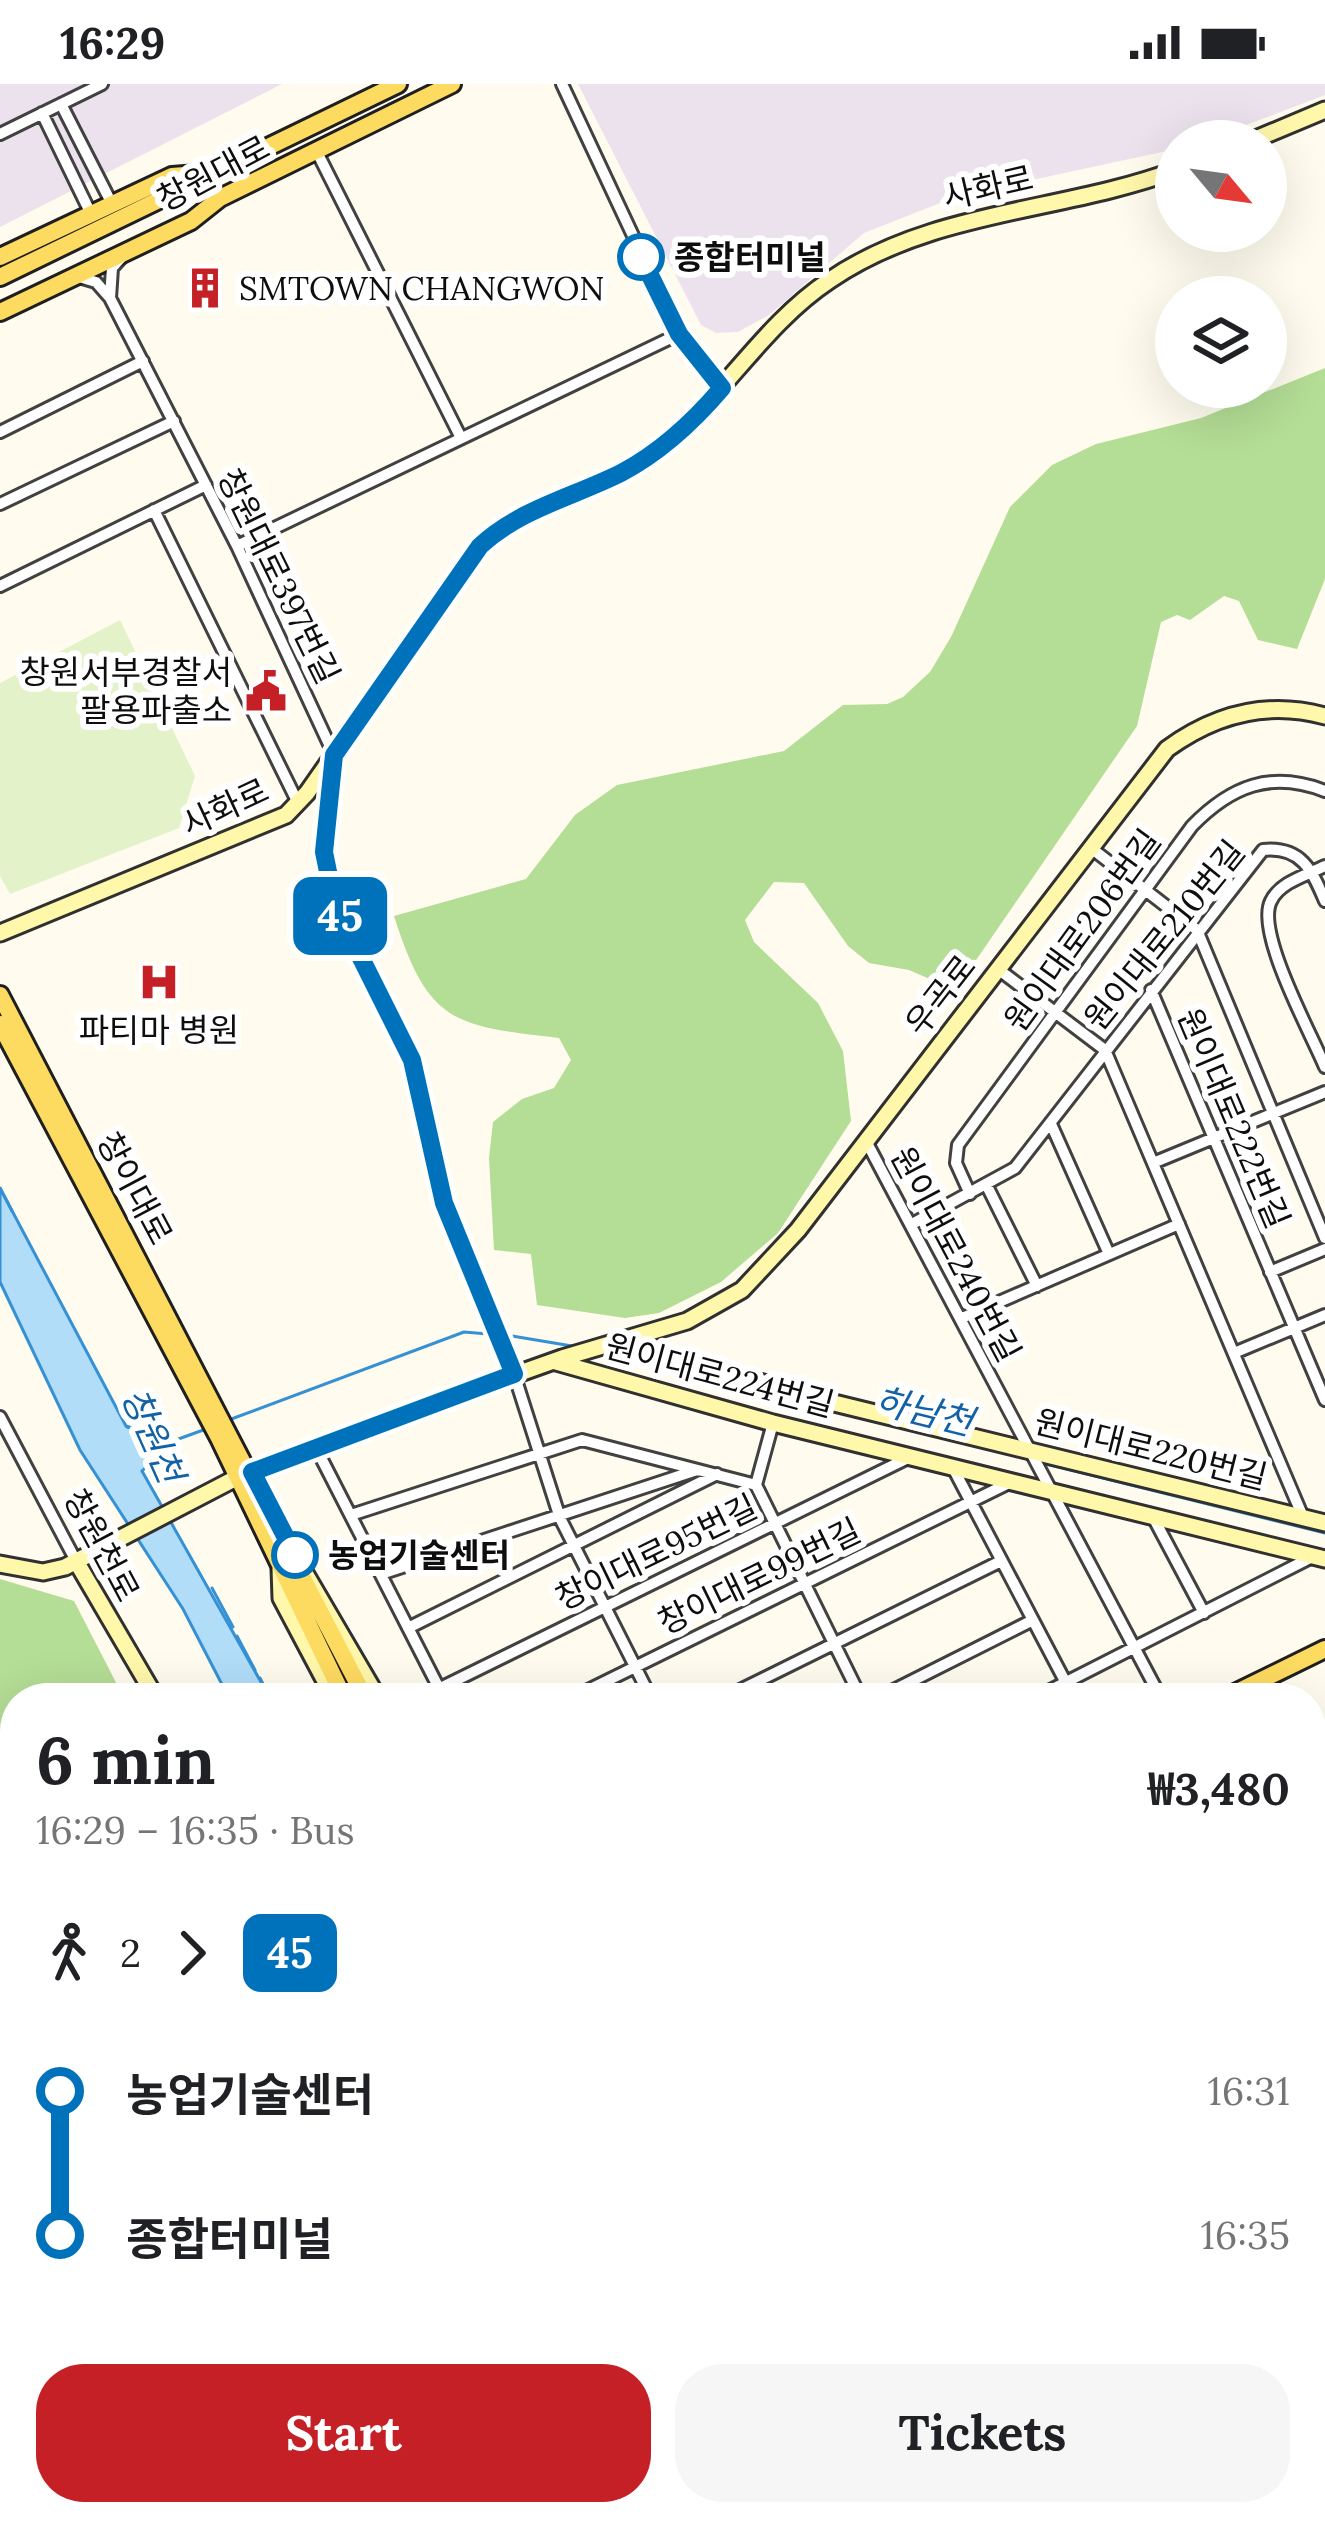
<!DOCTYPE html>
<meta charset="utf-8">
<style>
body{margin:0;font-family:Lora,"Noto Sans KR",serif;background:#f6f6f6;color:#202124;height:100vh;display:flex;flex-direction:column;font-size:45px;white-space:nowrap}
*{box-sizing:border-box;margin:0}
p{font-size:39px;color:#757577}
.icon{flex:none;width:66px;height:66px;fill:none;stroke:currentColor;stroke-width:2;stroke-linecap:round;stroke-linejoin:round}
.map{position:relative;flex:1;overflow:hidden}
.drawer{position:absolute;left:0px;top:1599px;width:1326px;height:843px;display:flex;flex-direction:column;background:#fff;border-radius:48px 48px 0 0;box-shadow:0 12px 48px #0002}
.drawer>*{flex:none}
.badge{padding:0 24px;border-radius:18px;font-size:42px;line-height:78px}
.needle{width:78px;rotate:119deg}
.fabs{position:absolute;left:1155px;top:36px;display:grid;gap:24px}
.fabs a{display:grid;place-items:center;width:132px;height:132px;border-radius:50%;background:#fff;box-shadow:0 12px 48px #0002;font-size:60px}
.map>.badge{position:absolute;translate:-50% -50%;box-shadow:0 0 0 6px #fff}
.legs{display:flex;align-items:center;gap:18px;height:132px;padding:0 36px;font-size:39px}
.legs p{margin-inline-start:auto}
.head{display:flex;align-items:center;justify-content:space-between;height:204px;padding:0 36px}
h1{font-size:66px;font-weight:700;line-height:90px}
.action{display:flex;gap:24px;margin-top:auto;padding:24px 36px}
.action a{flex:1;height:138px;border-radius:48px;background:#c42025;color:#fff;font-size:48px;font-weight:700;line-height:138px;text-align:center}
.action a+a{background:#f6f6f6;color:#202124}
ul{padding:0 36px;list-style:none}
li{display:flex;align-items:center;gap:42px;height:144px;font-size:45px}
li i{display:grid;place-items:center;width:18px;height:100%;margin:0 15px;background:currentColor}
li i::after{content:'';width:30px;height:30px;margin:-15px;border:9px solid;border-radius:50%;background:#fff}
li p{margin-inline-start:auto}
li:first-child i{background:linear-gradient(#0000 50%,currentColor 0)}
li:last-child i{background:linear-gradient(currentColor 50%,#0000 0)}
.status{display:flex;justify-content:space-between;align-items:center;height:84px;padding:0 60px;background:#fff;direction:ltr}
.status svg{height:33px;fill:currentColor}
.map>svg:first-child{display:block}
.industrial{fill:#ece2ed}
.forest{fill:#b4dd95}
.pitch{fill:#e3f2c9}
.water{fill:#b1ddf9;stroke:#3591d3;stroke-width:3}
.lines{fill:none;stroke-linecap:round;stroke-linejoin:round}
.stream{stroke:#3591d3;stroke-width:3}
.street-casing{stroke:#414141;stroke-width:16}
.secondary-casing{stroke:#303030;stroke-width:21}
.primary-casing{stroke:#1f1f1f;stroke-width:22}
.street{stroke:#fff;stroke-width:10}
.secondary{stroke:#fff7aa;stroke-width:15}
.primary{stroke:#fdda60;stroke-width:16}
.line-1-casing{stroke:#fff;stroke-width:27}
.line-1{stroke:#0072bc;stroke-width:18}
.stop-1-dot{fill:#fff;stroke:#0072bc;stroke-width:6}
.labels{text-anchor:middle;stroke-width:12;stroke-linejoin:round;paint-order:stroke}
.street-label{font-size:33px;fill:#0e0e0e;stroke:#fff}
.stop-label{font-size:33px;font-weight:bold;fill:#0e0e0e;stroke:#fff;text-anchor:start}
.poi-label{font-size:33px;fill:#0e0e0e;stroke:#fff;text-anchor:start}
.water-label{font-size:36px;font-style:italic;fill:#1262a5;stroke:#fff}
</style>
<div class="status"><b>16:29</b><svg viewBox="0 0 49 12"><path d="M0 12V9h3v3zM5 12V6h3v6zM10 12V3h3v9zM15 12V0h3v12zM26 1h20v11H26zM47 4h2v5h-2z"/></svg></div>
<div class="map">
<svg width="1325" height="2441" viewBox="0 0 1325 2441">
<rect width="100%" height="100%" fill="#fffcef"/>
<path class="industrial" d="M0 0H282L0 143Z
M578 0H1325V11L1204 57H1176V65L958 112 864 149 769 231 738 248 716 249 701 241Z"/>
<path class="forest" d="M1325 284V495L1297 565 1258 556 1239 517 1224 512 1190 536 1177 531 1161 538 1137 642 961 898 946 902 909 886 869 879 848 862 804 799 774 798 745 836 754 858 818 919 843 967 851 1037 778 1149 721 1198 659 1229 625 1234 537 1221 531 1170 494 1166 489 1074 493 1038 522 1015 554 1004 571 976 559 954C453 942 428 939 394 832L526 795 575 731 617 701 784 667 843 621 887 620 903 613 930 588 951 553 1010 423 1052 381 1096 360 1201 334Z
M0 1495 74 1517 124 1614H15V1940L0 1966Z"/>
<path class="pitch" d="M120 536 195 692 179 744 10 810 0 792V599Z"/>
<path class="water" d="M0 1104 126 1342 159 1353 163 1367 142 1387 270 1614H229L183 1525 80 1366 0 1198Z"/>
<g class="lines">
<path class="stream" d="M0 1104 12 1127
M512 1252 578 1263
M605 1270 1032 1376
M226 1337 464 1248 488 1250
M127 1343 173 1357 206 1345
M1042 1379 1325 1449
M212 1504 233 1543
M237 1552 255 1586
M260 1594 270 1614
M0 2394 15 2384
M413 2441 414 2427"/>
<g class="street-casing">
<path id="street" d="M562 0 679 250 722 304
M61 20 113 122
M42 29 92 132
M0 50 102 0
M317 68 460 352
M79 193 96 198 110 214 237 462 334 671
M110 214 112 184 122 173
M0 348 143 277
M0 420 174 337
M154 426 298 719
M237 462 679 250
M0 502 206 401
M1091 764 1197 846 1325 1154
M1325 782C1307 791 1280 798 1271 817 1255 848 1311 949 1325 983
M998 885 1105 966 1303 1433
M1151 906 1325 1316
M1051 1040 1109 1170
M866 1057 1161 1614
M1153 1079 1325 1008
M987 1102 1037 1202
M970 1110 956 1079 958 1061 1192 742C1231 702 1271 686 1325 707
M914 1139 1015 1084 1263 766C1301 762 1312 786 1325 817
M1270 1188 1325 1165
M962 1234 1179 1140
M1234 1269 1325 1231
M514 1290 560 1434 651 1614
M0 1333 76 1477
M773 1339 756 1401 861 1614
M315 1362 444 1614
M952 1382 1066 1599
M351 1431 582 1356 756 1401
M1153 1433 1204 1529
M381 1490 697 1386
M408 1544 717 1390
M420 1614 912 1372
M572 1614 1011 1398
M724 1614 999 1478
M878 1614 1031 1537
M1035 1614 1314 1472
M1311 1666 1325 1659
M1311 1705 1325 1733
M1311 1808 1325 1801
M1311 1878 1325 1871
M1311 1952 1325 1945
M1311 2025 1325 2018
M1311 2097 1325 2090
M1311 2166 1325 2159
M1311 2233 1325 2226
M1311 2293 1325 2324
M0 2331 15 2352
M0 2411 15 2401
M349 2427 350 2441
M806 2427 813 2441
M1120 2427 1127 2441
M1188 2427V2441
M572 2433 585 2427
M69 2441 90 2427
M185 2441 205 2427
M300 2441 321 2427
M714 2441 742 2427
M866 2441 896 2427
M1026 2441 1054 2427"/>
</g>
<g class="secondary-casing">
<path id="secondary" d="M1251 57 1325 26
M333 677 324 768 331 812 412 976 444 1119 514 1290
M0 849 286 731 307 709 480 462C525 419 589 411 640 378 715 329 756 245 830 196 932 126 1063 128 1176 86
M619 1258 826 1317 1325 1439
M556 1278 773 1339 1325 1475
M295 1472 378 1614
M76 1477 156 1614
M0 1480 43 1488 65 1483 238 1393 315 1362 562 1274 687 1237 742 1206 798 1146 1167 665C1215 630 1267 616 1325 632
M280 1485 281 1514 334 1614
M0 1997 15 1985
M1311 2308 1325 2301
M1269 2427V2441
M480 2441 481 2427
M517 2441 518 2427"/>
</g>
<g class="primary-casing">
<path id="primary" d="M0 173 172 92 198 90
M0 193 398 0
M0 228 191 137 220 114 452 0
M0 911 365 1614
M0 940 219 1354 344 1614
M1225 1614 1325 1565
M0 2322 15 2312
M504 2441 505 2427"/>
</g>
<use href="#street" class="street"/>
<use href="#secondary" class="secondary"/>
<use href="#primary" class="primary"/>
</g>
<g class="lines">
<g class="line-1-casing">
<path id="line-1" d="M295 1471 252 1388 514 1290 444 1119 412 976 335 822 324 768 334 671 480 462C520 425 573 413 621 389 661 368 693 338 722 304L679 250 641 173"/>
</g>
<use href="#line-1" class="line-1"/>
</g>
<defs>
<g id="building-bare" transform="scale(3.24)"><path d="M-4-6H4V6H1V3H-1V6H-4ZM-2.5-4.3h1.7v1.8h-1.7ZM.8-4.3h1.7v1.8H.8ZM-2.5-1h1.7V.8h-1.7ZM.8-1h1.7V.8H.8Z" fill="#c42025" stroke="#fff" stroke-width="2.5" paint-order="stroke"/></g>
<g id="civic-bare" transform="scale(3.24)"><path d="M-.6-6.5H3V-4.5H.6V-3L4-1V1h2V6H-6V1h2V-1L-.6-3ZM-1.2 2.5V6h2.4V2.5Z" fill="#c42025" stroke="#fff" stroke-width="2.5" paint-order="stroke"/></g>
<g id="hospital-bare" transform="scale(3.24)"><path d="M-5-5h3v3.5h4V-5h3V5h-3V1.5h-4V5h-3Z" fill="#c42025" stroke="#fff" stroke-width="2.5" paint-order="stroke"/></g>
</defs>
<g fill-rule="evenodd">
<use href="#building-bare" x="205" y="204"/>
<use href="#civic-bare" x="266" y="607"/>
<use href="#hospital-bare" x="159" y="898"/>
</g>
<g class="stop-1-dot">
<circle cx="641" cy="173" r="21"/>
<circle cx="295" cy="1471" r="21"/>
</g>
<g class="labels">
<g class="street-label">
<text transform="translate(213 89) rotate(-28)" y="12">창원대로</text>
<text transform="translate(988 103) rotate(-13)" y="12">사화로</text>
<text transform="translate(279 492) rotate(64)" y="12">창원대로397번길</text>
<text transform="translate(225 723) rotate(-25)" y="12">사화로</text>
<text transform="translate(1082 846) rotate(-54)" y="12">원이대로206번길</text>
<text transform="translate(1164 851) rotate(-51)" y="12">원이대로210번길</text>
<text transform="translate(940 911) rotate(-52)" y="12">우곡로</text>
<text transform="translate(1234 1034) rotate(67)" y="12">원이대로222번길</text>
<text transform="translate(135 1104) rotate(62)" y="12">창이대로</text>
<text transform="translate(956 1170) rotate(62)" y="12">원이대로240번길</text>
<text transform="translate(720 1291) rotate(15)" y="12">원이대로224번길</text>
<text transform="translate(1151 1365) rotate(14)" y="12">원이대로220번길</text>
<text transform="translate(102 1461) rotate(62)" y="12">창원천로</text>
<text transform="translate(656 1468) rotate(-26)" y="12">창이대로95번길</text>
<text transform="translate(759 1492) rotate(-26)" y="12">창이대로99번길</text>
</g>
<g class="stop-label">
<text x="674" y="185">종합터미널</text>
<text x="328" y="1483">농업기술센터</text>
</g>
<g class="poi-label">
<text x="239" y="216">SMTOWN CHANGWON</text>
<text x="232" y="600" text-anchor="end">창원서부경찰서<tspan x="232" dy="38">팔용파출소</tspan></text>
<text x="159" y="958" text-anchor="middle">파티마 병원</text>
</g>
<g class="water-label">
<text transform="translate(924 1327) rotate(14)" y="13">하남천</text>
<text transform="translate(153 1351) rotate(66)" y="13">창원천</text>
</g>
</g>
</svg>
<div class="fabs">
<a><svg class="needle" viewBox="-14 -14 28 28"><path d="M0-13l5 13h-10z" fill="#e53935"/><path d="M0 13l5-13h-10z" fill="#757577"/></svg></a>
<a><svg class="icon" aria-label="layers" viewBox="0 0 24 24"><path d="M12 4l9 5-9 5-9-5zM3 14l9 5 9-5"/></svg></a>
</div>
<b class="badge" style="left:340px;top:832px;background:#0072bc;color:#fff">45</b>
<section class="drawer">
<div class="head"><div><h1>6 min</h1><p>16:29 – 16:35 · Bus</p></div><b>₩3,480</b></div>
<div class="legs"><svg class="icon" aria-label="walk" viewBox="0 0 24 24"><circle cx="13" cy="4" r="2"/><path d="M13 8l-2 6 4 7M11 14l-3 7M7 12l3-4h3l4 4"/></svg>2<svg class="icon" aria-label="forward" viewBox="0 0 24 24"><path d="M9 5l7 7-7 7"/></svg><b class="badge" style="background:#0072bc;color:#fff">45</b></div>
<ul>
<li><i style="color:#0072bc"></i><b>농업기술센터</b><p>16:31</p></li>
<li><i style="color:#0072bc"></i><b>종합터미널</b><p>16:35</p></li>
</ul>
<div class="action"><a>Start</a><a>Tickets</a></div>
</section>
</div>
